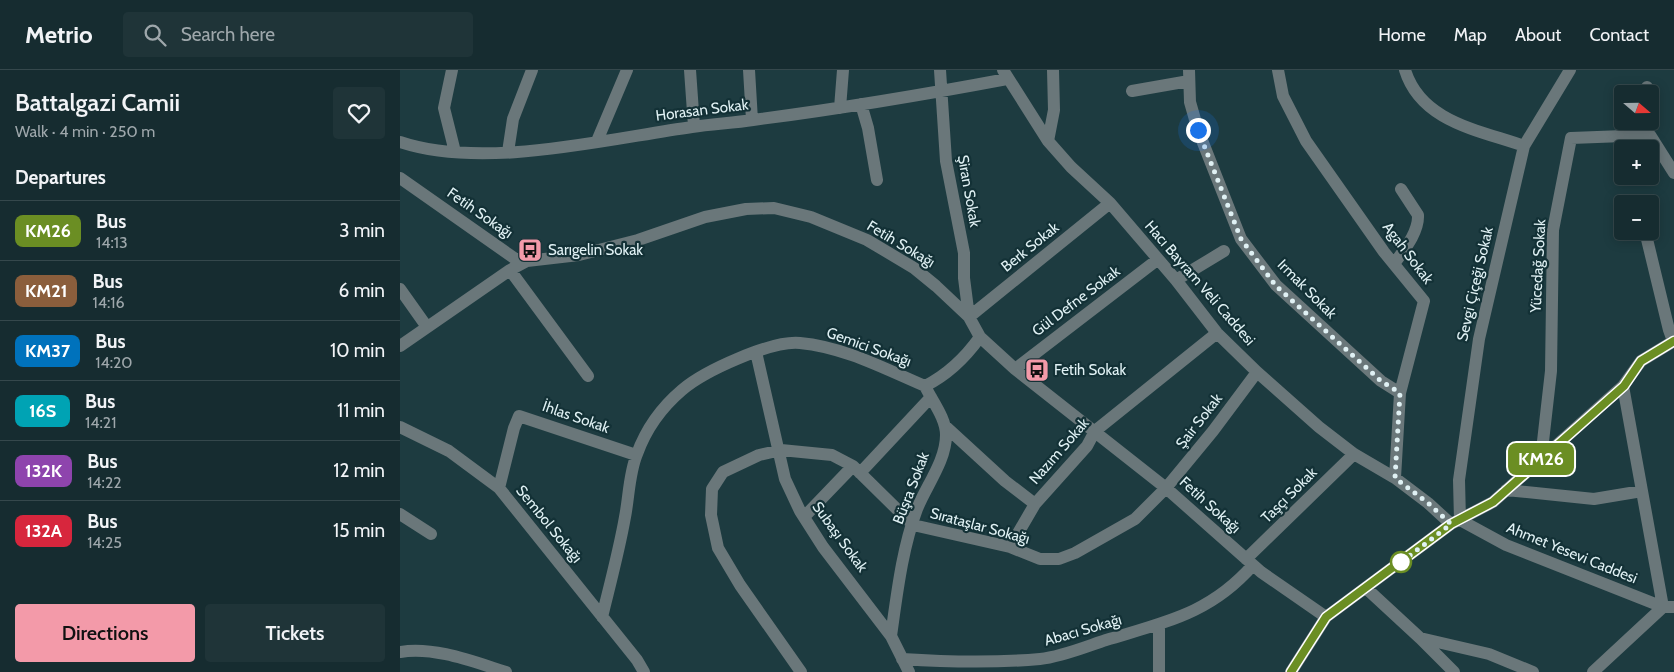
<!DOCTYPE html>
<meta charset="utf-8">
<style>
body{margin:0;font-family:Cabin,sans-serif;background:#1f3438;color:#f1f3f6;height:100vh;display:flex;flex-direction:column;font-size:19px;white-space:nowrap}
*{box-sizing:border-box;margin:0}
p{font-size:16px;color:#9ea7ab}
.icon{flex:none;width:28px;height:28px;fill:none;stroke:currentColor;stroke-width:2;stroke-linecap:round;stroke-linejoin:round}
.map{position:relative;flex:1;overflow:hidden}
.panel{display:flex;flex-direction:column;background:#162c30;width:400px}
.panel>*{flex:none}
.badge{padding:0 10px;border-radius:8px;font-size:18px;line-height:32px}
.needle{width:32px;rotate:110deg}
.controls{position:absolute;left:1214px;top:15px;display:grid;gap:10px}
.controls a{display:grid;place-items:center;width:45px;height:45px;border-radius:5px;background:#162c30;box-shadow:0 2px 12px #0003,0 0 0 1px #35484c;font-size:25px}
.you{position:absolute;width:25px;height:25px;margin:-12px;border:4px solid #fff;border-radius:50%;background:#1a73e8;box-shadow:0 0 0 8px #1a73e833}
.map>.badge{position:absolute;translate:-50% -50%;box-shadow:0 0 0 2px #fff}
h2{padding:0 15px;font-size:19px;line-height:45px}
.round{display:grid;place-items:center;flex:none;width:52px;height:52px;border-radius:5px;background:#1f3438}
.head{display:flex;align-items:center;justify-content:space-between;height:85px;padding:0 15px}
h1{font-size:24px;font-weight:600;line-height:38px}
.button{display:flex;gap:10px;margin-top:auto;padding:10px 15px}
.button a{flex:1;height:58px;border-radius:5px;background:#f39aa9;color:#111;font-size:20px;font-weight:600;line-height:58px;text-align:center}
.button a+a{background:#1f3438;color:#f1f3f6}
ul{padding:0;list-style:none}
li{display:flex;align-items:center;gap:15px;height:60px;padding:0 15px;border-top:1px solid #35484c}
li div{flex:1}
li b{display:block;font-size:19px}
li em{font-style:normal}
li .badge{min-width:55px;font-weight:700;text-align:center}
header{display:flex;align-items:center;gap:30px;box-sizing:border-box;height:70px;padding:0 25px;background:#162c30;border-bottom:1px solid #35484c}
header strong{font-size:24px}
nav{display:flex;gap:28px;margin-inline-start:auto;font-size:18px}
.search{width:350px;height:45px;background:#1f3438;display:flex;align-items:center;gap:12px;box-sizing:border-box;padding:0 18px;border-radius:5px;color:#9ea7ab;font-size:19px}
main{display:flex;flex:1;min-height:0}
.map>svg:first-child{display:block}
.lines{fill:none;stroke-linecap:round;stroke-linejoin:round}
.minor{stroke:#6a777a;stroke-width:12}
.line-casing{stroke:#fff;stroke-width:11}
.line{stroke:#6b8e23;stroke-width:8}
.walk{stroke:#e0f1f4;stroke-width:5;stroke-dasharray:0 9}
.stop-dot{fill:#fff;stroke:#6b8e23;stroke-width:2.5}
.labels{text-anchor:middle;stroke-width:4.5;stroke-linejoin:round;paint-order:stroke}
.street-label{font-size:15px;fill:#e0f1f4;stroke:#133136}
.poi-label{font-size:15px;fill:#e0f1f4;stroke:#133136;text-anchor:start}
</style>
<header>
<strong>Metrio</strong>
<div class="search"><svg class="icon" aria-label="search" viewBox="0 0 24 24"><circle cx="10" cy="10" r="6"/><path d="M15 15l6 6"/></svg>Search here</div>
<nav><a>Home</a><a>Map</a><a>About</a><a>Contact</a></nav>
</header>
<main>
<section class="panel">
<div class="head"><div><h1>Battalgazi Camii</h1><p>Walk · 4 min · 250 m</p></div><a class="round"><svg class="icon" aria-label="heart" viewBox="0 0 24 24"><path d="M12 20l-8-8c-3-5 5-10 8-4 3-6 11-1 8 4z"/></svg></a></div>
<h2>Departures</h2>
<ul>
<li><span class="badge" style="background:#6b8e23;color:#fff">KM26</span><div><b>Bus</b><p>14:13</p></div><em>3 min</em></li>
<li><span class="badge" style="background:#8b5e3c;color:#fff">KM21</span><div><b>Bus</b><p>14:16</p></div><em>6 min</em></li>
<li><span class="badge" style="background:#0072bc;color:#fff">KM37</span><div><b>Bus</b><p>14:20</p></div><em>10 min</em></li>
<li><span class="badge" style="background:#00a3b4;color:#fff">16S</span><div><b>Bus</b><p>14:21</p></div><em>11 min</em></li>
<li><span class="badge" style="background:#8e44ad;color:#fff">132K</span><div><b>Bus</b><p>14:22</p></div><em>12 min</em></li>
<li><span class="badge" style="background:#d7263d;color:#fff">132A</span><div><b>Bus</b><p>14:25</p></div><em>15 min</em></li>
</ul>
<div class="button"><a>Directions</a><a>Tickets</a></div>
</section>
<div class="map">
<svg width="1274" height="602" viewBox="0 0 1274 602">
<rect width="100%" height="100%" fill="#1d3b40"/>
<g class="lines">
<path class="minor" d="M52 0 44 38 55 82
M290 0 294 56
M349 0 352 50
M540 0 546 91 564 183V208L569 247
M603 0 648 71 671 97 710 133 776 210 817 263 857 302 919 357 954 384 995 408 1028 433 1051 454
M789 0 790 32 798 60 841 169 876 215 981 311 1000 323
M878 0 883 26 906 71 984 182 1024 231 1000 323 995 408
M1005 0C1021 52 1079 60 1124 76
M1170 0 1124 76 1079 269 1059 410 1060 450 1106 475 1263 537H1274
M732 21 789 11
M1247 24V17
M461 34 468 58 477 110
M440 38 443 0
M1245 65 1246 51
M197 71 227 0
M648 71 654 40 653 0
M0 72C83 100 206 69 292 57 312 54 333 53 353 50 438 39 522 25 607 9
M108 82 113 49 132 0
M0 108 114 188 127 191 179 185 238 170 305 147 346 139 374 138 411 147 467 170 514 198 536 216 569 247 580 267 615 299 766 418 861 502 926 547
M1245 161 1269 260 1273 271
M994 194C1004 180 1019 162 1018 145L1001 119
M110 200 188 306
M776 210 824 181
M0 219 27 257
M569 247 710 133
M0 276 110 200 127 191
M356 282 385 409 400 441 423 477 491 566 509 602
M615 299 757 190
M545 356 605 411 635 434
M0 357 49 381 99 418 237 590 244 602
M1141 389 1151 301 1153 160 1171 68 1250 65 1274 103
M460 403 531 327
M99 418 114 358 119 346 236 385
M1106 420 1194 429 1242 421
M0 444 31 464
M404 447 453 396
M610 477 635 434 687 376 695 361 817 263
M846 489 954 384
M967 519 1020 568 1089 584 1133 602
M202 547C210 514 219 481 225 447 229 427 229 403 237 384 246 359 262 337 282 320 304 301 372 270 400 273 444 277 485 299 525 316 547 305 565 288 580 267
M759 554V602
M491 566C497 524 502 479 517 439 526 416 546 391 546 365 546 348 532 331 525 316
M1020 568 1054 602
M0 582C34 576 74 592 106 602
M502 589C548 592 594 593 640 589 661 587 685 577 706 570 765 552 810 544 853 495
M401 602 340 515 318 478 311 445 312 419 323 402 359 385 381 380 432 385 453 396 513 455 610 477 640 489H659L675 483 735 449 766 418 813 361 857 302
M891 602 926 547 1051 454 1093 432 1223 316 1241 291 1274 271
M1193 602 1263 537 1223 316"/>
</g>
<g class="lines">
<g class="line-casing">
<path id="line" d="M891 602 926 547 1051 454 1093 432 1224 316 1241 291 1274 271"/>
</g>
<use href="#line" class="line"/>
<path class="walk" d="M798 60 841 169 876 216 981 311 1000 323 995 408 1028 433 1051 454 995 497 1001 492"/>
</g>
<defs>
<g id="bus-square" transform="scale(1.25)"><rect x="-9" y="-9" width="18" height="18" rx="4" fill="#f39aa9" stroke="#133136"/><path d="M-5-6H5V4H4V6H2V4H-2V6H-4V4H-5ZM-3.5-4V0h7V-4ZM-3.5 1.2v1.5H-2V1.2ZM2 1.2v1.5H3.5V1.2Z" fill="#111"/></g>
</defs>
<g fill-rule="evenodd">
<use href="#bus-square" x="130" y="180"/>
<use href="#bus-square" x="637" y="300"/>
</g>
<circle class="stop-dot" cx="1001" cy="492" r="10"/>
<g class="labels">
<g class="street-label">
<text transform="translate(302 40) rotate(-7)" y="5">Horasan Sokak</text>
<text transform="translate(569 121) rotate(80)" y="5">Şiran Sokak</text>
<text transform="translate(80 143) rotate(35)" y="5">Fetih Sokağı</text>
<text transform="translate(501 174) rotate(31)" y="5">Fetih Sokağı</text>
<text transform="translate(630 177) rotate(-39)" y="5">Berk Sokak</text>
<text transform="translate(1008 183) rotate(53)" y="5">Agah Sokak</text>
<text transform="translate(1138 196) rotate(-87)" y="5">Yücedağ Sokak</text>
<text transform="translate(800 213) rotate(49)" y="5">Hacı Bayram Veli Caddesi</text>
<text transform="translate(1075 214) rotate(-77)" y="5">Sevgi Çiçeği Sokak</text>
<text transform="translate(907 219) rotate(45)" y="5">Irmak Sokak</text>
<text transform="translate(676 231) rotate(-37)" y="5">Gül Defne Sokak</text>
<text transform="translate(469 277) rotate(20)" y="5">Gemici Sokağı</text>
<text transform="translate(176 347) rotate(19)" y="5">İhlas Sokak</text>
<text transform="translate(799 351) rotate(-52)" y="5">Şair Sokak</text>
<text transform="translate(659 381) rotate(-49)" y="5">Nazım Sokak</text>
<text transform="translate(511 418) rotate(-69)" y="5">Büşra Sokak</text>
<text transform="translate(889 425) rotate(-45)" y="5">Taşçı Sokak</text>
<text transform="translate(810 435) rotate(42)" y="5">Fetih Sokağı</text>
<text transform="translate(149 454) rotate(51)" y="5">Sembol Sokağı</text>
<text transform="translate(580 456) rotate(15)" y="5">Sırataşlar Sokağı</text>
<text transform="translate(440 467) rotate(54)" y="5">Subaşı Sokak</text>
<text transform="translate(1172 483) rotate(22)" y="5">Ahmet Yesevi Caddesi</text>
<text transform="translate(683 560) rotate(-16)" y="5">Abacı Sokağı</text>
</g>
<g class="poi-label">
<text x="148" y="185">Sarıgelin Sokak</text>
<text x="654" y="305">Fetih Sokak</text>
</g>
</g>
</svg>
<div class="controls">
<a><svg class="needle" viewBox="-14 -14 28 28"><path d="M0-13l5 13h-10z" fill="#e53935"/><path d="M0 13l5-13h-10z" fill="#9ea7ab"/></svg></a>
<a>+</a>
<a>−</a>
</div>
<div class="you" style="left:798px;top:60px"></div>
<b class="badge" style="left:1141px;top:389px;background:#6b8e23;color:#fff">KM26</b>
</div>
</main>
